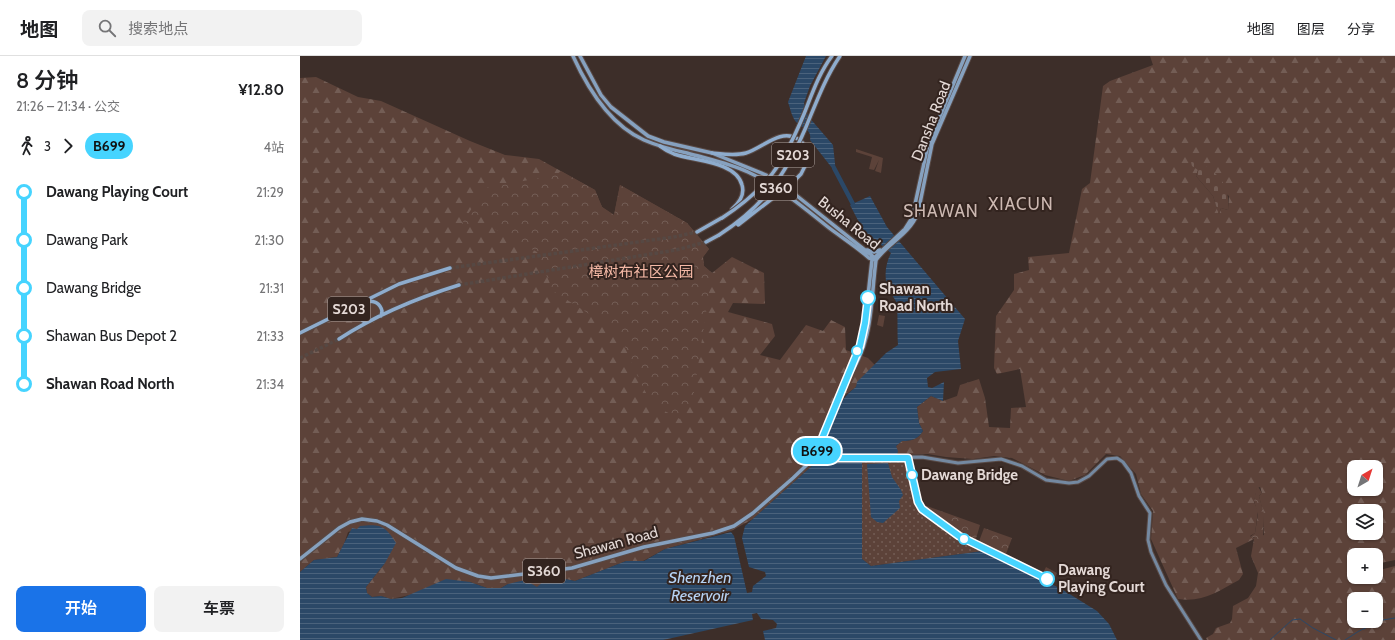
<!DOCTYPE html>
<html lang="zh">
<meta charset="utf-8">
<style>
body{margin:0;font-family:Cabin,"Noto Sans SC",sans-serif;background:#f2f2f2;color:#202124;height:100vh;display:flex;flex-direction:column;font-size:15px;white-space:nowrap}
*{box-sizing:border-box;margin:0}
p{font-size:13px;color:#757577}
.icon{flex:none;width:22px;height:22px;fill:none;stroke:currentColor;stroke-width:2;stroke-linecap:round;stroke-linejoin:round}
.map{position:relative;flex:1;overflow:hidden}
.details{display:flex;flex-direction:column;background:#fff;width:300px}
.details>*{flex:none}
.badge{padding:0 8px;border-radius:13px;font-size:14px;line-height:26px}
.needle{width:26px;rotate:39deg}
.buttons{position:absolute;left:1047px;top:404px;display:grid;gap:8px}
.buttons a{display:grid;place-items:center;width:36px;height:36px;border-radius:8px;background:#fff;box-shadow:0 1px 3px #0004;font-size:20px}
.map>.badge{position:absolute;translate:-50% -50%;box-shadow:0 0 0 2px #fff}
.legs{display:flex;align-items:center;gap:6px;height:44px;padding:0 16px;font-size:13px}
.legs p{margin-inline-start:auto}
.head{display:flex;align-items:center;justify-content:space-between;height:68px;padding:0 16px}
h1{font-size:22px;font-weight:600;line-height:30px}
.cta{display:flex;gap:8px;margin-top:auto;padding:8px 16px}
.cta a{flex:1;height:46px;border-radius:8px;background:#1a73e8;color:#fff;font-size:16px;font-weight:600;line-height:46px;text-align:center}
.cta a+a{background:#f2f2f2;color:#202124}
ul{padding:0 16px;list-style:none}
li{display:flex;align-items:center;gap:14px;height:48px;font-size:15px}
li i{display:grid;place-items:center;width:6px;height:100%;margin:0 5px;background:currentColor}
li i::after{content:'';width:10px;height:10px;margin:-5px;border:3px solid;border-radius:50%;background:#fff}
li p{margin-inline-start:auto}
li:first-child i{background:linear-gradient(#0000 50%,currentColor 0)}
li:last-child i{background:linear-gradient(currentColor 50%,#0000 0)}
header{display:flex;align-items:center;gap:24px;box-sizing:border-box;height:56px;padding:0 20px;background:#fff;border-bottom:1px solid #e0e0e0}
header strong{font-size:19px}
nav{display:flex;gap:22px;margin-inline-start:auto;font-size:14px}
.search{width:280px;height:36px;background:#f2f2f2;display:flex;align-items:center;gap:10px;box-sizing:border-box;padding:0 14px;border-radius:8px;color:#757577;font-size:15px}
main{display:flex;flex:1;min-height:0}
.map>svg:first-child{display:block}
.grass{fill:url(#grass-dots)}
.forest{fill:url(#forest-firs);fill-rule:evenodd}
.cemetery{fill:url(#cemetery-stones)}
.park{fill:url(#park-crowns)}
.pitch{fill:#5c4239}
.water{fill:url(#water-rules)}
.pier{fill:#3d2e29}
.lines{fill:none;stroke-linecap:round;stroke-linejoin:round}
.stream{stroke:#2b4867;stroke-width:1}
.river{stroke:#2b4867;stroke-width:4.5}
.trunk-tunnel{stroke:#564843;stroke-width:3.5;stroke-dasharray:3.5 2;stroke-linecap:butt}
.secondary-casing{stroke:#584945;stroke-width:5}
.primary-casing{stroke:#584945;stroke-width:5.5}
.trunk-casing{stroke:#584945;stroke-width:5.5}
.secondary{stroke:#7489a1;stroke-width:3}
.primary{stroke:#86a1bf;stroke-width:3.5}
.trunk{stroke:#8eaccd;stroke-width:3.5}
.trunk-bridge-casing{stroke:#584945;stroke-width:5.5;stroke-linecap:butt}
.trunk-bridge{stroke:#8eaccd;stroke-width:3.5}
.line-1-casing{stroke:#fff;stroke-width:9}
.line-1{stroke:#46d4ff;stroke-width:6}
.stop-1-dot{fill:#fff;stroke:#46d4ff;stroke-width:2}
.labels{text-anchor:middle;stroke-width:4;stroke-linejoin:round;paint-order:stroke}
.shield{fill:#33241f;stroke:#afa39f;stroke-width:1}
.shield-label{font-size:14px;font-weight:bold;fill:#e4d9d6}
.street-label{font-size:15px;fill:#e4d9d6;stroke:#33241f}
.park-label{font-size:15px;fill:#f5b9a6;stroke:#33241f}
.stop-label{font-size:15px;font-weight:bold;fill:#e4d9d6;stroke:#33241f;text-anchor:start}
.water-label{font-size:16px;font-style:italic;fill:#b6d3f5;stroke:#33241f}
.quarter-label{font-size:17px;letter-spacing:1px;fill:#cdb9b2;stroke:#33241f}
</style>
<header>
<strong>地图</strong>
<div class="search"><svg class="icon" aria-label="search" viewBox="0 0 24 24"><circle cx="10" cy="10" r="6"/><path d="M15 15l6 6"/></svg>搜索地点</div>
<nav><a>地图</a><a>图层</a><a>分享</a></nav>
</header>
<main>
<section class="details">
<div class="head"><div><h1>8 分钟</h1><p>21:26 – 21:34 · 公交</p></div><b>¥12.80</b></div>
<div class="legs"><svg class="icon" aria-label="walk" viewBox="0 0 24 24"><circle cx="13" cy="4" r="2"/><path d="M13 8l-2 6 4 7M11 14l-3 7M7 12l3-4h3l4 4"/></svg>3<svg class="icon" aria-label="forward" viewBox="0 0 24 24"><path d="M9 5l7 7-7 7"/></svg><b class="badge" style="background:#46d4ff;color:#111">B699</b><p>4站</p></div>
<ul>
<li><i style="color:#46d4ff"></i><b>Dawang Playing Court</b><p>21:29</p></li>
<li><i style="color:#46d4ff"></i><span>Dawang Park</span><p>21:30</p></li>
<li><i style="color:#46d4ff"></i><span>Dawang Bridge</span><p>21:31</p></li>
<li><i style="color:#46d4ff"></i><span>Shawan Bus Depot 2</span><p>21:33</p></li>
<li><i style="color:#46d4ff"></i><b>Shawan Road North</b><p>21:34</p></li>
</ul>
<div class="cta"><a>开始</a><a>车票</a></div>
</section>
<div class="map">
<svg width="1095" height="584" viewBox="0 0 1095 584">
<defs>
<pattern id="grass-dots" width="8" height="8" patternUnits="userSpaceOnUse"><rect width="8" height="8" fill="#5c4239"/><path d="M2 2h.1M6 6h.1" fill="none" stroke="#735d55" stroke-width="1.8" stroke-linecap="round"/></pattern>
<pattern id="forest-firs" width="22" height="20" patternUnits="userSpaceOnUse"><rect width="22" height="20" fill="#5c4239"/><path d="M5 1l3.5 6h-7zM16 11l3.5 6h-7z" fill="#735d55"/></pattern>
<pattern id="cemetery-stones" width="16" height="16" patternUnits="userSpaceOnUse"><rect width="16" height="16" fill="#5c4239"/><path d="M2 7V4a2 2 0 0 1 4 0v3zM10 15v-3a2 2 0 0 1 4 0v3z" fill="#735d55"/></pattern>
<pattern id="park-crowns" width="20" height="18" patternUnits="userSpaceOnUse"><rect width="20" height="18" fill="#5c4239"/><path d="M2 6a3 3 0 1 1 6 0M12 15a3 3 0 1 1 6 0" fill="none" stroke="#735d55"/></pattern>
<pattern id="water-rules" width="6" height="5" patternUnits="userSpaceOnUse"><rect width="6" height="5" fill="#2b4867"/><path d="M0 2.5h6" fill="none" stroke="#4a627c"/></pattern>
</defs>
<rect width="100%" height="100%" fill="#3d2e29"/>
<path class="grass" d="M561 399 607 403 619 451 646 475 683 495 571 510 562 503Z"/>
<path class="forest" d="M850 0H1095V504L1076 508V499H1054V521L1063 524 1066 521H1076V515L1095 510V584H907L906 582 913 578 916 572 930 567 932 563 933 550 948 542 956 530 958 517 951 500 954 483 936 492 943 518 939 524C919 535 902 547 878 543L851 483 853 455 841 438 836 418 820 400 806 398 785 419 769 425 745 419 712 402 694 400 673 403 646 401 628 398 597 399 596 390 602 385C612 385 618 383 623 375L619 367 617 351 631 340 643 345 657 340 660 329 679 323 685 342 689 371 710 372 711 352 726 351 720 313 697 318 694 312 696 260 714 234V218L729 214 728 201 769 197 782 133 790 127 803 30 810 25 853 9ZM898 114 929 140 928 154 921 152 919 158 913 140 896 120ZM1054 411H1076V433H1054ZM960 431 962 437 959 440 963 456 964 479 952 482 950 480 955 477 958 455 954 446 957 432ZM1054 455H1076V477H1054ZM1054 543H1076V565H1054Z
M16 21 58 41 81 45 170 85 205 99 239 103 295 134 302 151 314 159 320 129 387 167 409 193 403 201 404 210 412 217 432 201 464 217 465 248 433 247 428 256 472 268 475 280 460 299 480 304 506 269 523 275 531 264 545 271 546 294 568 302 575 309 564 320 556 331 544 340 521 397 514 408 453 463 431 475 365 493 343 505H326L275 525 265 523 237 531 208 528 201 532H187L170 526 91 543 81 540 72 541 67 537 66 531 85 507 57 473 48 476 44 488 37 501 14 504 0 516V22Z"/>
<path class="cemetery" d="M893 105C917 113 931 129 928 154L921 152 919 159 913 140 896 120 898 114 892 110 891 106Z"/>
<path class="park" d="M261 115 295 134 302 151 314 159 320 129 387 167 409 193 403 201 404 210 412 217 393 343 380 363 353 349 341 328 319 277 253 235 237 196 193 172 186 152 167 170 161 169 185 132 256 119Z
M552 169 569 183 567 187 549 172Z
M957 429 962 437 959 440 964 458 963 481 958 484 954 481 950 483 949 482 955 477 958 458 954 445Z
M624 449 680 469 675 486 636 461Z
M684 472 712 482 706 498 678 488Z"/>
<path class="pitch" d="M556 93 583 102 581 117 575 115 579 104 574 114 569 113 572 101 556 96Z
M579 259 585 260 583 271 577 269Z
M746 511 757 517 754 523 743 517Z"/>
<path class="water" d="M506 0H526L510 30 504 47 508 60 533 89 536 117 510 84C512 73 503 73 497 67 492 62 490 52 488 46Z
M570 140 587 171 665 263 658 285 661 313 635 316 627 322 628 331 632 332 644 326 643 345 631 340 617 351 619 367 623 375C618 383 612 385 602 385L596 390 598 395 597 399 562 400V503L571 510 683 495 710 506 763 534 797 555 809 568 817 584H465L463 575 476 572 477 568 473 564 461 563 457 557 452 558 453 564 363 584H0V516L14 504 37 501 52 472 57 473 60 470C80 468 85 469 96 487L85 507 66 531 67 537 72 541 81 540 91 543 102 542 146 523 170 526 187 532H201L208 528 225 524 237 531 248 521 262 520 265 523 275 525 326 505H344L365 493 431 476 434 480 447 537 452 536 453 530 466 520 465 516 449 511 442 482 445 470 514 408C532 382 529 350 556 331L557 326 586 297 598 289C597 275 598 263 597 249 597 245 592 240 590 236 583 225 585 208 591 197L563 174 550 149Z
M588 407 592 421 601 434 603 439 599 445 600 452 583 467 577 466 571 461 567 408Z"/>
<path class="pier" d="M521 398H599L598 400 564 401V406L515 407 519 401 517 400 518 399Z"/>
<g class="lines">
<path class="stream" d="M970 584 992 564 1000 563 1013 572 1036 584
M1045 584 1059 575 1083 564 1095 562"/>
<path class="river" d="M534 112 553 148"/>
<path class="trunk-tunnel" d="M150 212 374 181 397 176
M159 229 376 194 406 186
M0 302 39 283"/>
<g class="secondary-casing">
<path id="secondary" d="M514 402 622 401 658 407 701 403 722 410 746 424 769 427 778 426 789 420 807 403 817 402 823 406 831 417 839 440 850 457 848 484 851 496 866 529 901 584"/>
</g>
<g class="primary-casing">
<path id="primary" d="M273 0C288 33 310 69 344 84 358 90 373 94 387 97 408 103 429 107 448 116 478 130 503 151 528 171 541 181 557 191 569 202L576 204
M280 0 301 39 311 51 348 80 364 86 412 97 466 119 492 136 575 202
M567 194 574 196 580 194
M547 324C574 283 570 250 576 204 589 186 608 180 618 157L632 88 670 0
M0 503 39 472 50 466 62 463 77 465 87 469 156 512 178 520 191 522 272 512 344 491 413 477 434 470 453 457 493 422 514 402 517 397 560 290 565 267 572 204 605 173 612 162 628 89 665 0"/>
</g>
<g class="trunk-casing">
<path id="trunk" d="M360 90C364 93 369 96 374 98 393 105 436 105 442 129 445 139 439 147 432 153
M412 97C423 98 435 100 446 97 463 92 480 72 498 83 506 88 508 95 508 104L501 118 491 128
M397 176 425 160
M406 186 419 179
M67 245C75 245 80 247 82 255L81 260
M63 247C58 253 56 259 63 265H69
M0 277 99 228 150 212
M39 283C76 259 117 242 159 229"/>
</g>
<use href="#secondary" class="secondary"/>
<use href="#primary" class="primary"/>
<use href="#trunk" class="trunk"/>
<g class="trunk-bridge-casing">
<path id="trunk-bridge" d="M422 162C468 132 483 108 504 58 512 38 519 17 532 0
M438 169 491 128
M419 179C464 150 485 120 506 71 516 47 525 22 540 0"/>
</g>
<use href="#trunk-bridge" class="trunk-bridge"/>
</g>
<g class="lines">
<g class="line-1-casing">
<path id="line-1" d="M568 242 565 267 560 290 514 402H608L618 446 622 453 659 480 747 523"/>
</g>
<use href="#line-1" class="line-1"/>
</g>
<g class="stop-1-dot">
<circle cx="568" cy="242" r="7"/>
<circle cx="557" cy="295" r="5"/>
<circle cx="612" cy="419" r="5"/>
<circle cx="664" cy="483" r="5"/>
<circle cx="747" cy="523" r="7"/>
</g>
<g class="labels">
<g class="shield">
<rect x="472" y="87" width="42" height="24" rx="3"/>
<rect x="455" y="120" width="42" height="24" rx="3"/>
<rect x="28" y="241" width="42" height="24" rx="3"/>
<rect x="223" y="503" width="42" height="24" rx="3"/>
</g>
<g class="shield-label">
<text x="493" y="104">S203</text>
<text x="476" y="137">S360</text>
<text x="49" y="258">S203</text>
<text x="244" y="520">S360</text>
</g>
<g class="street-label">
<text transform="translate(631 65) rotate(-69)" y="5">Dansha Road</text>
<text transform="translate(549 167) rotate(39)" y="5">Busha Road</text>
<text transform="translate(316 487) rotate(-15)" y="5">Shawan Road</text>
</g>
<g class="park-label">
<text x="341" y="221">樟树布社区公园</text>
</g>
<g class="stop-label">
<text x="579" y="238">Shawan<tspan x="579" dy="17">Road North</tspan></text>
<text x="621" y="424">Dawang Bridge</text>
<text x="758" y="519">Dawang<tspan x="758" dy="17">Playing Court</tspan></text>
</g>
<g class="water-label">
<text x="400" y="527">Shenzhen<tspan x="400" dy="18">Reservoir</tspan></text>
</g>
<g class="quarter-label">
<text x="721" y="154">XIACUN</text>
<text x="641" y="161">SHAWAN</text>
</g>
</g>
</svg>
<div class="buttons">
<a><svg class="needle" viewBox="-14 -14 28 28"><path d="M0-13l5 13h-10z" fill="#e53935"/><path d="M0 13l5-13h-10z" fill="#757577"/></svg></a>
<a><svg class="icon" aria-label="layers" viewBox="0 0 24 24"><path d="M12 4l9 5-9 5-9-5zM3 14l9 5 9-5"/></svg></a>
<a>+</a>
<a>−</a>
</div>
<b class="badge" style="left:517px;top:395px;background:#46d4ff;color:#111">B699</b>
</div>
</main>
